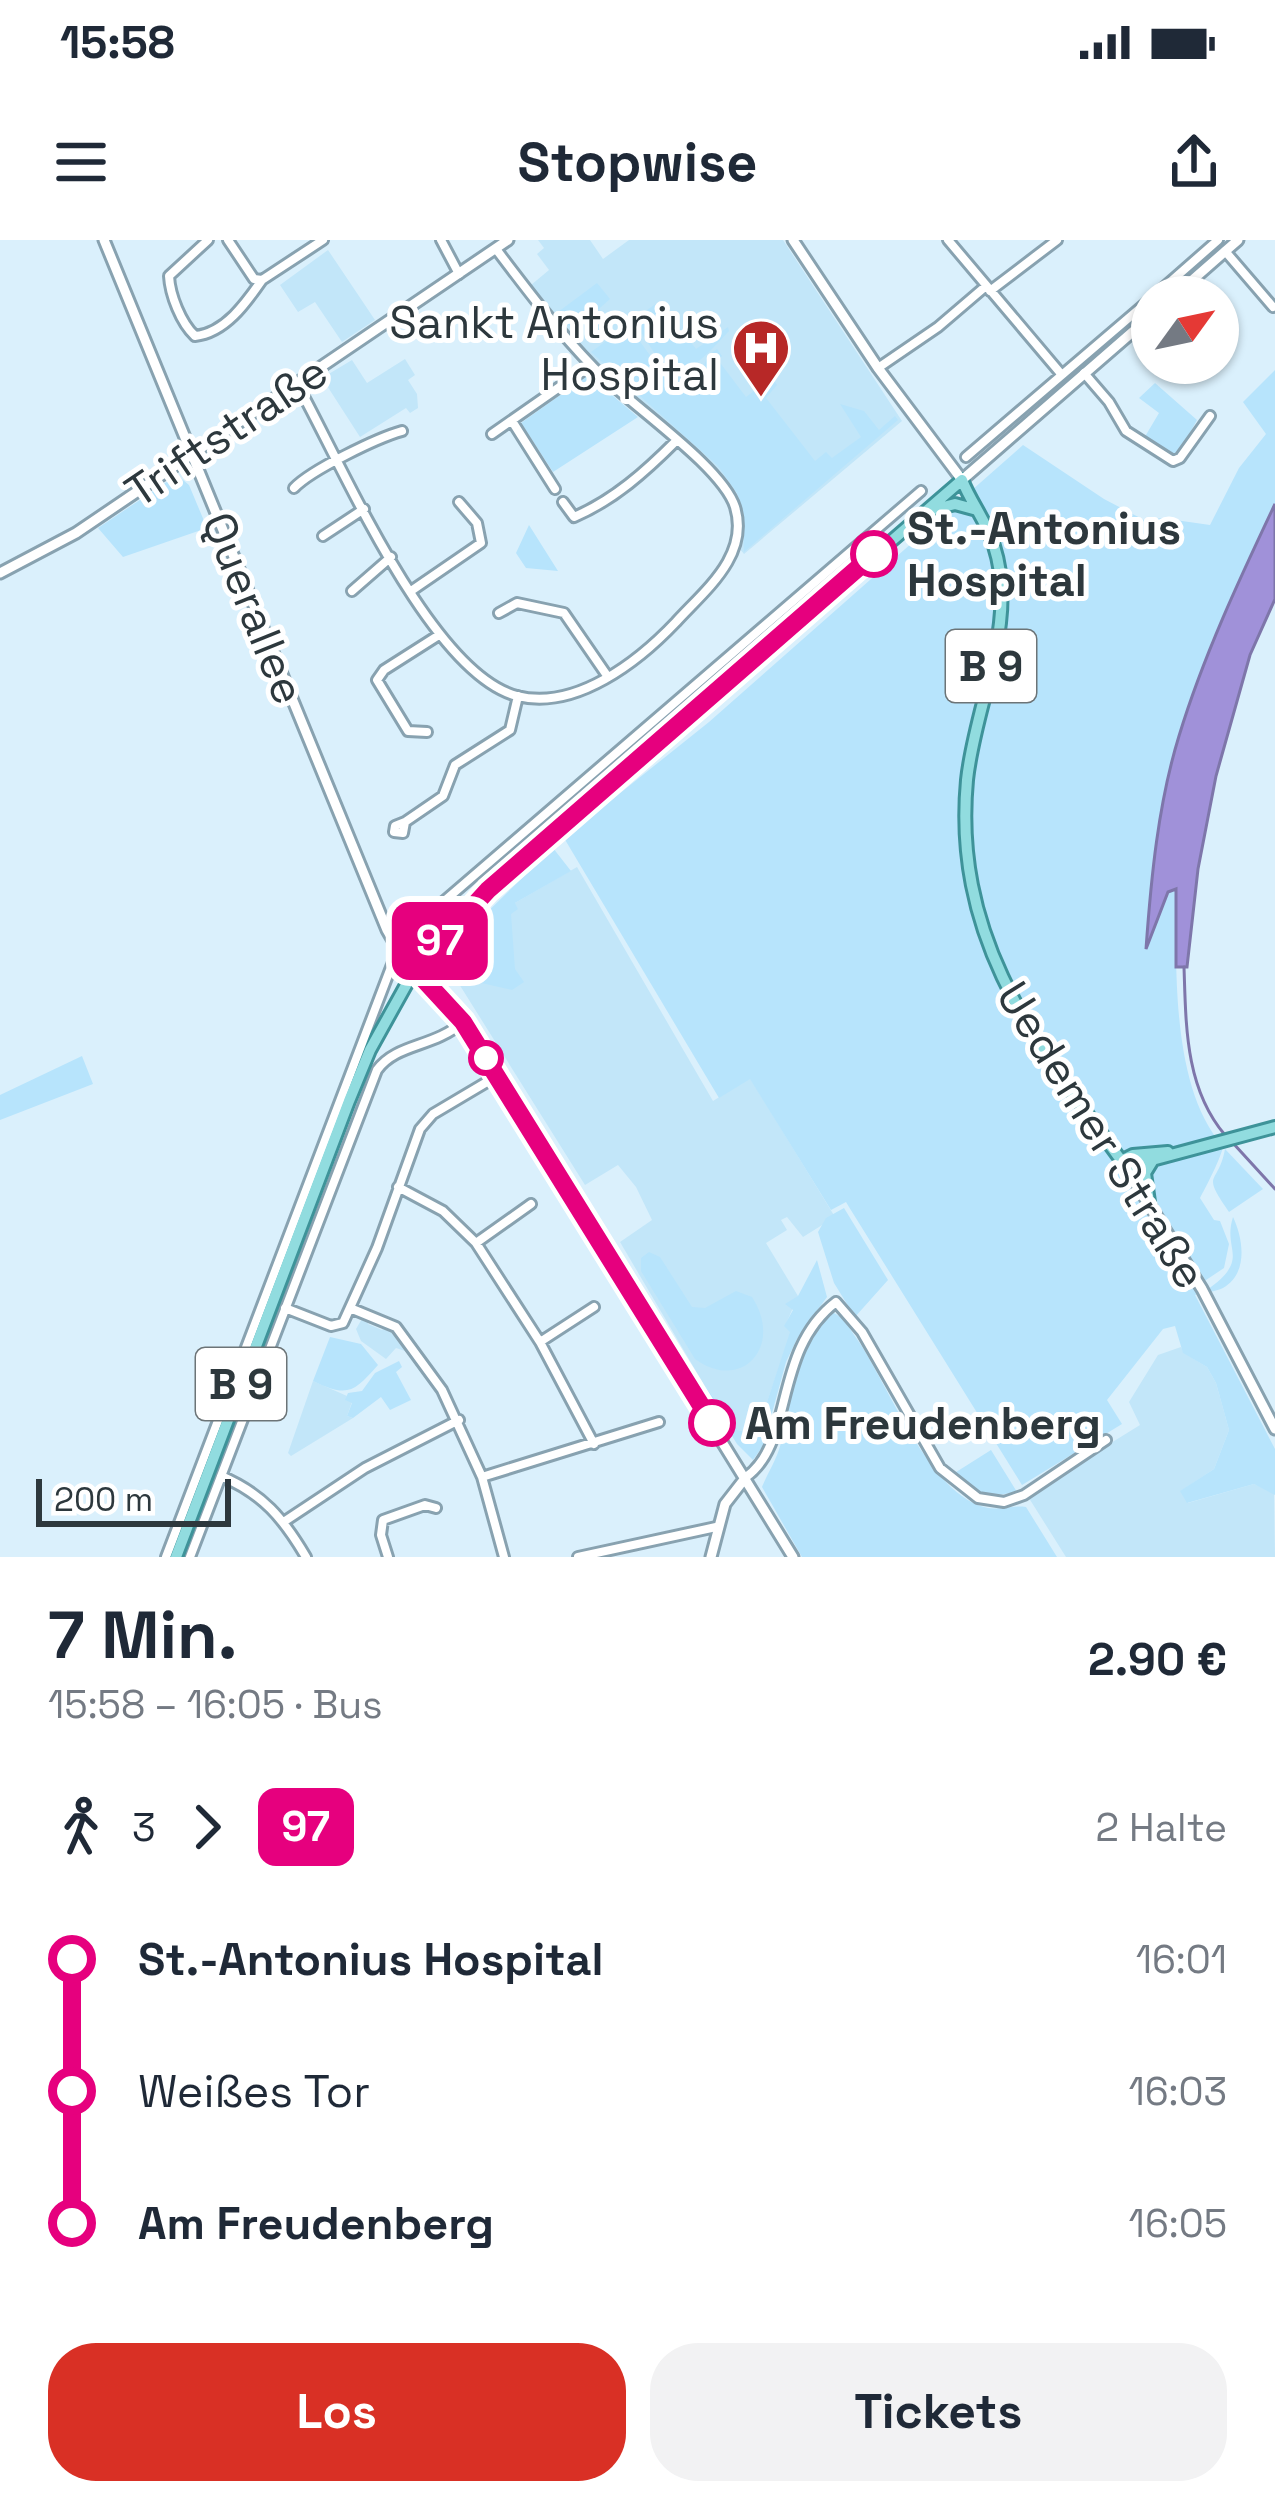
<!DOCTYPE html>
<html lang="de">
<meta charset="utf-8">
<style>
body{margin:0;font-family:"Space Grotesk",sans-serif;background:#f2f2f3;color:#1f2937;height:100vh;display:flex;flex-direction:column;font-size:45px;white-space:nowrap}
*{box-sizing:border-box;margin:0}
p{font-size:39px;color:#747a83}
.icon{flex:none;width:66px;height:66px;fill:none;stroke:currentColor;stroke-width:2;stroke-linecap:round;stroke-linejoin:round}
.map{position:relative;height:1317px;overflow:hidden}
.sheet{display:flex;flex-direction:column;background:#fff;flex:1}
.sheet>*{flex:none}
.badge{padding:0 24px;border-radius:18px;font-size:42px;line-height:78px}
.needle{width:78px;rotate:57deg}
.buttons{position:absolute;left:1131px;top:36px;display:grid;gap:24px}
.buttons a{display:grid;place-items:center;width:108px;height:108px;border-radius:50%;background:#fff;box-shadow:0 3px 9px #0004;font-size:60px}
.scale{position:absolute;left:36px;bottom:30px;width:195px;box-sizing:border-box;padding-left:12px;border:6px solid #2d383d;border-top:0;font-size:33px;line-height:42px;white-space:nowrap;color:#2d383d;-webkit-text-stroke:9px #fff;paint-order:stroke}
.map>.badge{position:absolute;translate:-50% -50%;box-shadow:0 0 0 6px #fff}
.legs{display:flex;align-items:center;gap:18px;height:132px;padding:0 48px;font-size:39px}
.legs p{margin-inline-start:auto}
.overview{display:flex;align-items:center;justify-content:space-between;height:204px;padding:0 48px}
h1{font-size:66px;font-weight:600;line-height:90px}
.button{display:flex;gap:24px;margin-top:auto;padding:24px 48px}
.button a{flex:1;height:138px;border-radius:48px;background:#d93025;color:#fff;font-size:48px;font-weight:600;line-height:138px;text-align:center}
.button a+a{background:#f2f2f3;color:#1f2937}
ul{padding:0 48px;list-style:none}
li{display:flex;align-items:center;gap:42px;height:132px;font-size:45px}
li i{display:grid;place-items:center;width:18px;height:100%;margin:0 15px;background:currentColor}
li i::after{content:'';width:30px;height:30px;margin:-15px;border:9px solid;border-radius:50%;background:#fff}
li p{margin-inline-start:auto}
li:first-child i{background:linear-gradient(#0000 50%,currentColor 0)}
li:last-child i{background:linear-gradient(currentColor 50%,#0000 0)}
.status{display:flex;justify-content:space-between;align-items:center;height:84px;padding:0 60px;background:#fff;direction:ltr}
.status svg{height:33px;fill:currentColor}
header{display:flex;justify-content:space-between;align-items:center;height:156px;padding:0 48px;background:#fff;font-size:54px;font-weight:600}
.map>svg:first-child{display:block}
.built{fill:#c2e6f9}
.green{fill:#b7e4fc}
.water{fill:#a091d9;stroke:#7e76aa;stroke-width:3}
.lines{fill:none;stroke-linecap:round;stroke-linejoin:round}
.stream{stroke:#7e76aa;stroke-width:3}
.minor-casing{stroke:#88a2b0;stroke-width:14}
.tertiary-casing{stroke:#88a2b0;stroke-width:15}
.secondary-casing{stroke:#88a2b0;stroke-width:15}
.primary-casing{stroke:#3e9399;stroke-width:16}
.minor{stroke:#fff;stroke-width:8}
.tertiary{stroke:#fff;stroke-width:9}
.secondary{stroke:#fff;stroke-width:9}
.primary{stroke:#91dcdf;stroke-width:10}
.line-1-casing{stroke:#fff;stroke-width:27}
.line-1{stroke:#e6007e;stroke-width:18}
.stop-1-dot{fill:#fff;stroke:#e6007e;stroke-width:6}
.labels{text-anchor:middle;stroke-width:10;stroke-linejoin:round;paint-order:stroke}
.shield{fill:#fff;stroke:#6c7477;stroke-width:3}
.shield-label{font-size:42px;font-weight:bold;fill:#2d383d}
.poi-label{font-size:45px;fill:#2d383d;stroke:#fff;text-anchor:end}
.street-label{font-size:45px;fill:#2d383d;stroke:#fff}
.stop-label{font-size:45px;font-weight:bold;fill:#2d383d;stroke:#fff;text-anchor:start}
</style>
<div class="status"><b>15:58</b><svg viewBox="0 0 49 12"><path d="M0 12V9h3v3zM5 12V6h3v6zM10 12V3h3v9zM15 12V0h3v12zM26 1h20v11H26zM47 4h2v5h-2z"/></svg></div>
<header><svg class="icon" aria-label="menu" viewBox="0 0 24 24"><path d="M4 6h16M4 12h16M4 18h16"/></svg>Stopwise<svg class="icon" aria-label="share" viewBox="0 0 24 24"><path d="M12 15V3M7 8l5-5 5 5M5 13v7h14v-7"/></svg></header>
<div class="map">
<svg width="1275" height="1317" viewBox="0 0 1275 1317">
<rect width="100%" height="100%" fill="#daf0fc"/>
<path class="built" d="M538 0H590L603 19 629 0H783L902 181 744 314 739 308 741 271 728 242 590 115 531 45 549 30 537 14 544 8Z
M328 10 375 80 342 102 315 62 298 72 280 45Z
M405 119 415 135 408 140 417 154 418 168 410 173 406 168 360 197 322 138 352 120 367 143Z
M577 627 713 861 750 838 835 977 803 997 787 977 781 980 787 990 766 1003 798 1056 785 1086 791 1092 764 1171 743 1191 738 1190 703 1143 620 1002 652 980 636 947 618 925 585 945 444 720 515 663Z
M363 1077 368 1079V1084L382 1090 385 1086 400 1096 409 1106 408 1112 396 1108 386 1119 361 1101 356 1089Z
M1181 1107 1184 1113 1207 1127 1216 1143 1229 1190 1214 1229 1181 1251 1188 1263 1254 1244 1274 1253 1275 1317H1066L1027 1255 1140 1185 1129 1162 1158 1115Z
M313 1141 347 1156 346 1160 352 1162 347 1176 353 1178 291 1216 288 1213Z"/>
<path class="green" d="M597 43 610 59 583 83 586 88 577 95 558 72Z
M657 63 662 64 696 109 728 87 729 91C716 105 692 132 676 133L655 114 633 80Z
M628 85 673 147 702 130 708 116 717 109 722 116 718 120 746 157 772 138 777 145 766 158 815 221 826 212 832 218 861 197 840 164 864 171 879 190 895 176 898 180 744 312 743 276 737 253 718 226 591 112Z
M1275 130V264L1212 400 1180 492 1169 541 1148 704 1168 652 1176 649C1181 667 1175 694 1176 715 1177 775 1182 861 1223 906 1222 916 1205 949 1200 958L1214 980 1220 981 1229 1004 1224 1028 1203 1042 1207 1050C1252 1018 1222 1011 1233 977 1243 998 1249 1033 1223 1048 1216 1052 1203 1052 1195 1055L1275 1209V1255L1254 1244 1187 1263 1180 1251 1214 1229 1229 1190 1216 1143 1207 1127 1183 1113 1175 1086 1163 1089 1107 1160 1122 1184 1022 1245 849 967 846 962 831 970 750 839 719 858 564 598 709 482 1023 205 1104 259 1146 281 1161 278 1210 285 1239 228 1266 194 1243 162Z
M588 135 638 177 553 232 521 183Z
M1155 143 1197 180 1180 211 1172 216 1143 200 1159 173 1139 158Z
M177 235 189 245 207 288 123 317 98 288Z
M529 285 558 331 526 328 516 313Z
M553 608 571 631 515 663 518 669 511 674 515 729 524 742 512 750 455 737 437 721Z
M82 816 93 844 0 880V855Z
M1225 909 1263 949 1229 972C1200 930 1218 947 1225 909Z
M844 968 888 1040 855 1077 834 1043 818 992 826 978Z
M649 1012 660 1017 692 1067 705 1068 736 1051 752 1057C784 1106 742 1153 695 1119L641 1031V1018Z
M817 1020 827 1057 797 1099 786 1122 763 1206 753 1220 737 1204 700 1144 703 1143 738 1190 743 1191 764 1171 790 1092 784 1086 793 1070 785 1064 798 1056Z
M832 1072C844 1077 849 1088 857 1099 889 1145 929 1256 988 1268 1001 1270 1013 1265 1026 1267L1057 1317H802L762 1247C768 1232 777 1219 781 1203 793 1157 795 1107 832 1072Z
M330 1097 361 1104 378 1125C354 1152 348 1158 313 1141Z
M399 1121 402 1127 396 1132 411 1160 390 1170 381 1157 353 1178 347 1176 352 1163 345 1160 348 1153 362 1151 375 1133Z
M991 1210 1017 1252 985 1257 953 1234Z"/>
<path class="water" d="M1275 264V359L1250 415 1216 536 1198 629 1187 727H1176V649L1168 652 1146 709C1151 639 1158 564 1179 496 1203 417 1239 340 1275 264Z"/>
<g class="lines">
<path class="stream" d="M1184 727C1186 785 1185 848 1225 895
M1232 902 1275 949"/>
<g class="minor-casing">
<path id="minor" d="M208 0 169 36C170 55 181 83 195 96 225 93 246 63 262 40L254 39 228 0
M441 0 459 34
M948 0 1062 135
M1225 11 1273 67
M262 40 323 0
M990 51 1057 0
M1153 57 1218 0
M878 128 938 87 986 46
M1084 133 1109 162 1126 191 1173 221 1180 218 1210 176
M296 142C340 220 429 433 517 456 576 471 639 421 676 382 704 351 750 316 735 267 722 226 629 164 594 128 558 91 527 50 496 9
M512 181 555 249
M492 194 591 125
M966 217 1152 58
M294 248C311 230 377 198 402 191
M563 262 574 277C614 260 646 231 676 201
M323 296 364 269
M352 351 391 317
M411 351 481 303 477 283 459 262
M499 373 517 363 564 373 608 437
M427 492 408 491 377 440 384 430 439 395
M405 582 443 556 455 525 510 490 518 456
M405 582 403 593 394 592 395 586Z
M398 947 443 971 476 1003 540 1102 594 1204
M476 1003 531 964
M285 1068 331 1086 343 1083 377 1008 420 889 433 874 497 836
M350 1068 396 1087 442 1150 482 1237 504 1317
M540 1102 594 1067
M221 1236C263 1254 283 1278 306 1317
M482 1237 659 1182
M746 1237C795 1202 772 1111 836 1062L862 1092 940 1228 978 1258 1004 1262 1024 1255 1106 1200
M285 1281 365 1228 459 1180
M166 1317 398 709 428 675 921 251
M190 1317 377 830C397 803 433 808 463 782
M388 1317 381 1295 383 1280 425 1265 436 1268
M578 1317 716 1287"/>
</g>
<g class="tertiary-casing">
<path id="tertiary" d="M104 0 387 690 398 709 463 782 793 1317
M793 0 878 128 962 240
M0 333 76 293 508 0
M711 1317 725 1264 746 1237"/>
</g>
<g class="secondary-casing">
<path id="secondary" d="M1173 57 1238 0
M962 240 1152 75
M1126 927 1202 1049 1275 1189"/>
</g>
<g class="primary-casing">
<path id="primary" d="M928 271 955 264 977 270
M1121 921 1133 915 1168 912
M1149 962 1145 933 1153 920
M176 1317 349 861 370 810 415 729 488 650 962 240C971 263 987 282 994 306 1019 383 975 463 967 540 952 700 1038 806 1126 927L1275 887"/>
</g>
<use href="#minor" class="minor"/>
<use href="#tertiary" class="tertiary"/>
<use href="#secondary" class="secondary"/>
<use href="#primary" class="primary"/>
</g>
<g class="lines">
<g class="line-1-casing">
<path id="line-1" d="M712 1183 463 782 415 730 488 650 874 314"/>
</g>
<use href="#line-1" class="line-1"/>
</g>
<defs>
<g id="hospital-pin" transform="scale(3)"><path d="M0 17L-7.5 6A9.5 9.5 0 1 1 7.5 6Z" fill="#b72827" stroke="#fff"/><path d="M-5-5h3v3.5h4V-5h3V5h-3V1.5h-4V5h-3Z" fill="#fff"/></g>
</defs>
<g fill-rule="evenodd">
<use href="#hospital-pin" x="761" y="108"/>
</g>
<g class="stop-1-dot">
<circle cx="874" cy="314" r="21"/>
<circle cx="486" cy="818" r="15"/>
<circle cx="712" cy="1183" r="21"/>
</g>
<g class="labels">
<g class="shield">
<rect x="946" y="390" width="90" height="72" rx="9"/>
<rect x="196" y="1108" width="90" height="72" rx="9"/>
</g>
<g class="shield-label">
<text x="991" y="441">B 9</text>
<text x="241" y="1159">B 9</text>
</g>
<g class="poi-label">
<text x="719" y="98">Sankt Antonius<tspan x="719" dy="52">Hospital</tspan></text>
</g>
<g class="street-label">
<text transform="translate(226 191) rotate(-34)" y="16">Triftstraße</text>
<text transform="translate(254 368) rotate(68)" y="16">Querallee</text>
<text transform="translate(1102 895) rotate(58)" y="16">Uedemer Straße</text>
</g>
<g class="stop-label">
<text x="907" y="304">St.-Antonius<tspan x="907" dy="52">Hospital</tspan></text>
<text x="745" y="1199">Am Freudenberg</text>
</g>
</g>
</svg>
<div class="buttons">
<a><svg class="needle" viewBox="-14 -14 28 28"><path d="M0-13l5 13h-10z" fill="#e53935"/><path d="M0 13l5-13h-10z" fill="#747a83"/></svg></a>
</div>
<div class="scale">200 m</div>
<b class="badge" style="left:440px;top:701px;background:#e6007e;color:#fff">97</b>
</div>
<section class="sheet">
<div class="overview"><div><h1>7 Min.</h1><p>15:58 – 16:05 · Bus</p></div><b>2.90 €</b></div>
<div class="legs"><svg class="icon" aria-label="walk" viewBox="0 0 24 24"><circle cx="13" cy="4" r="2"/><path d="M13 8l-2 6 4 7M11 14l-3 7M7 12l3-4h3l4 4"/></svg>3<svg class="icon" aria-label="forward" viewBox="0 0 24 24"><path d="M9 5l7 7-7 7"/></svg><b class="badge" style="background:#e6007e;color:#fff">97</b><p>2 Halte</p></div>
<ul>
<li><i style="color:#e6007e"></i><b>St.-Antonius Hospital</b><p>16:01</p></li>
<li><i style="color:#e6007e"></i><span>Weißes Tor</span><p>16:03</p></li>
<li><i style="color:#e6007e"></i><b>Am Freudenberg</b><p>16:05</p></li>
</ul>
<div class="button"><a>Los</a><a>Tickets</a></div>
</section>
